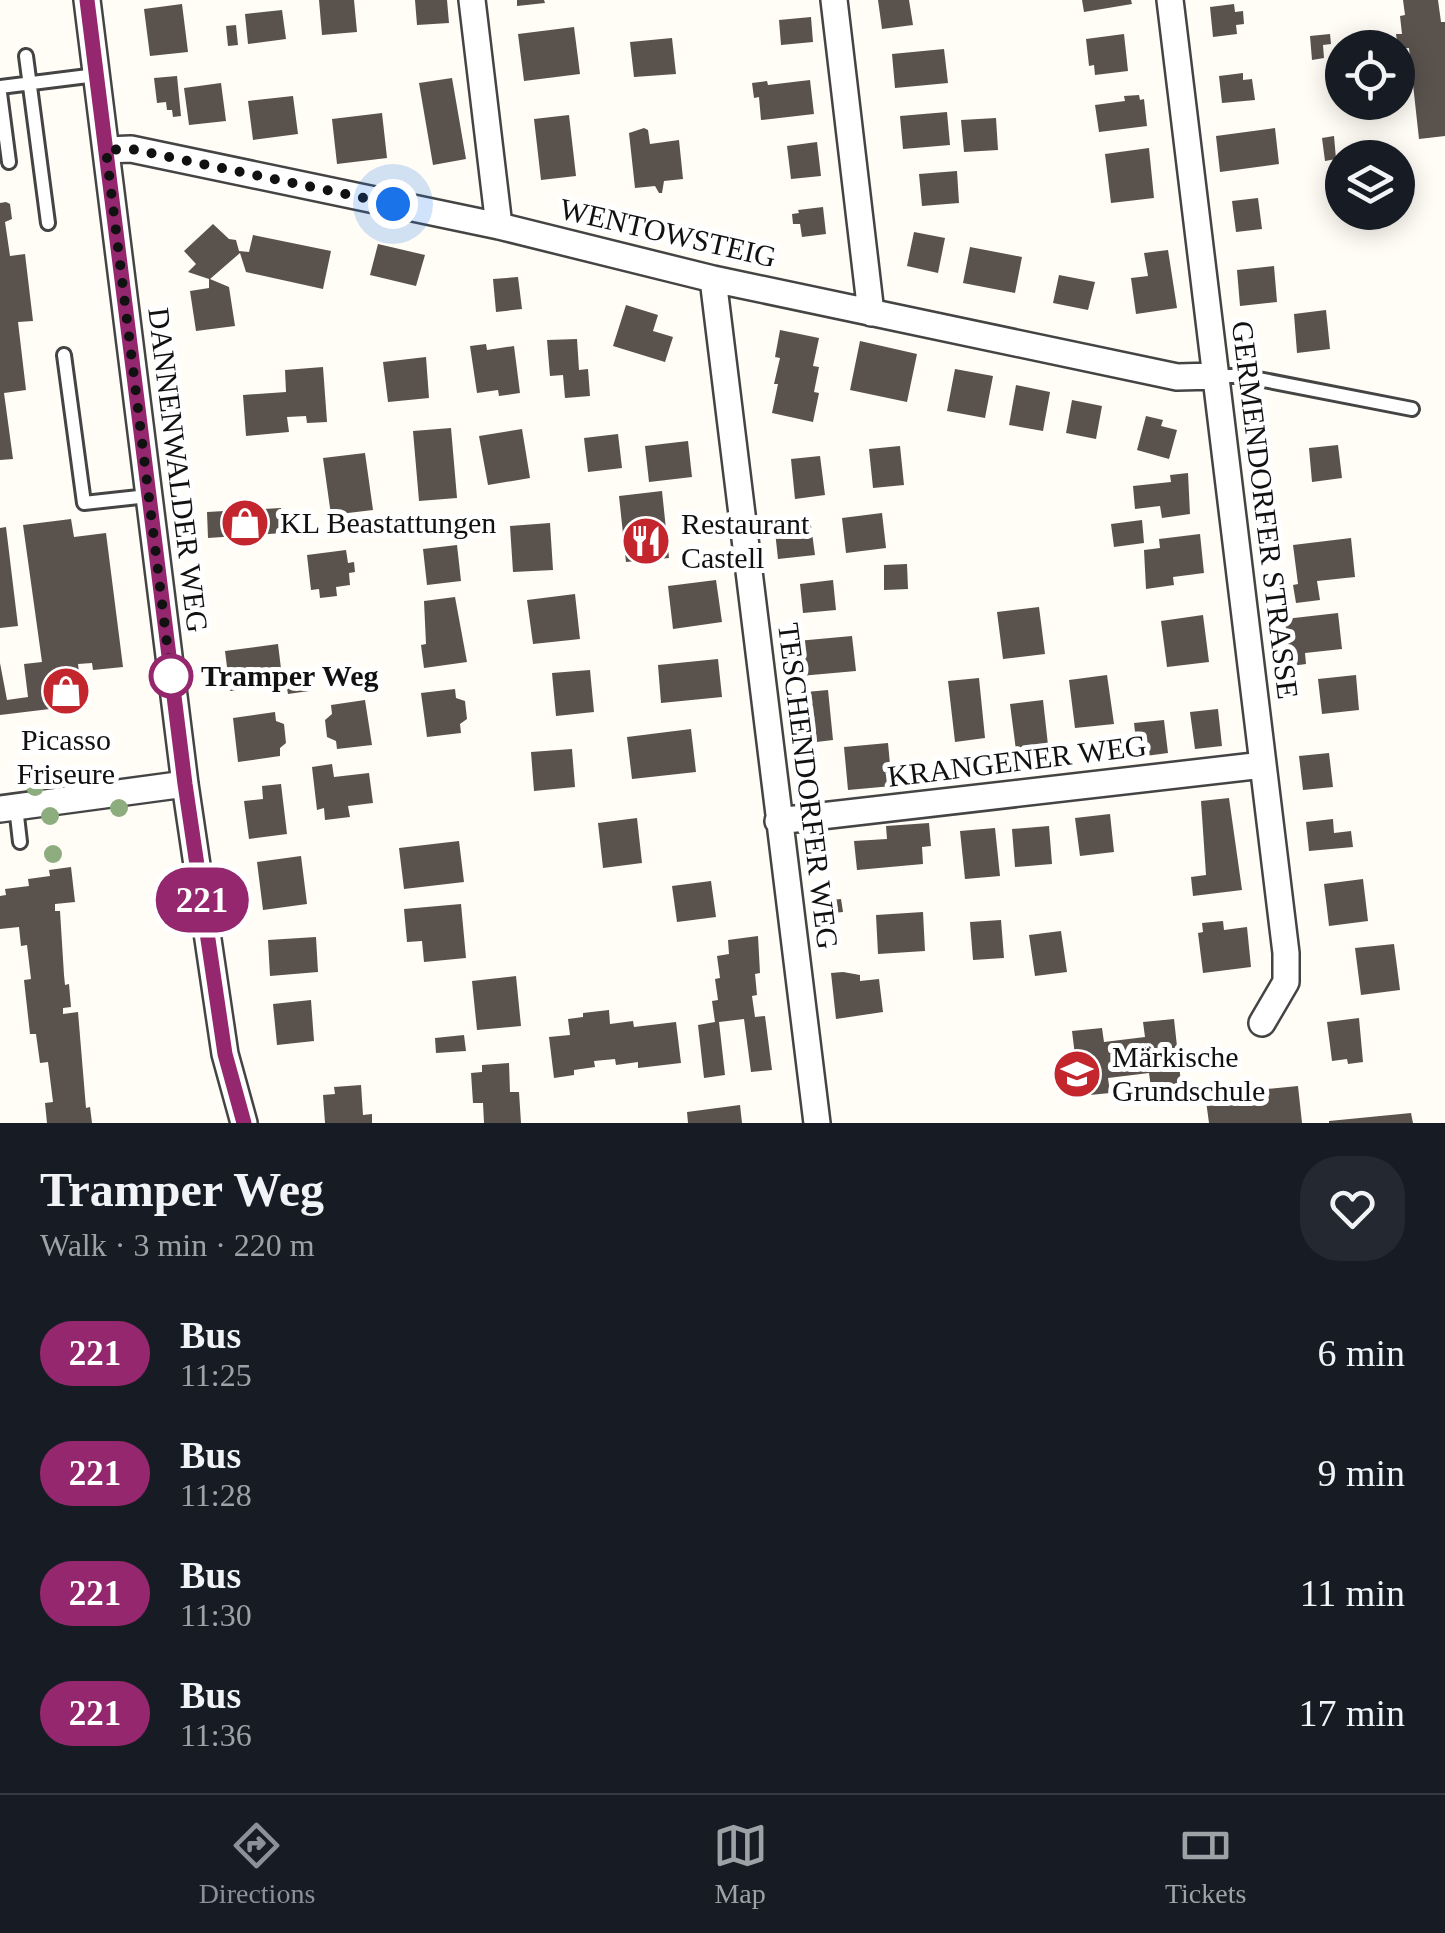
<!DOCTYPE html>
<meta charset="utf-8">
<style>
body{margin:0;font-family:"Times New Roman",serif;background:#242831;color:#f1f3f6;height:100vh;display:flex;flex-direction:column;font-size:38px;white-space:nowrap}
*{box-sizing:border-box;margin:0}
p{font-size:32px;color:#9ea1a6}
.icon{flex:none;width:55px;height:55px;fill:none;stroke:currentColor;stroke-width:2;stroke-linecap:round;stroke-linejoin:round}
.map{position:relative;height:1123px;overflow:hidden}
.side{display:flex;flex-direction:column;background:#171b24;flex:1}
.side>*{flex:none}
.badge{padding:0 20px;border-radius:32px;font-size:35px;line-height:65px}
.controls{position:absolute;left:1325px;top:30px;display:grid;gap:20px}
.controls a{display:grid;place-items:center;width:90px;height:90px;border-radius:50%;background:#171b24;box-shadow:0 5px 25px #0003;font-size:50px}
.you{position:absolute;width:50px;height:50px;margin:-25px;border:8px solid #fff;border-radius:50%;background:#1a73e8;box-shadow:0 0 0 15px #1a73e833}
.map>.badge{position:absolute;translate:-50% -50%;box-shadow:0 0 0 5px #fff}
.round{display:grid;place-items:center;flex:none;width:105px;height:105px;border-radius:40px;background:#242831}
.overview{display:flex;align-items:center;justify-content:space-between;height:170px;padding:0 40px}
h1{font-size:48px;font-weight:700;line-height:75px}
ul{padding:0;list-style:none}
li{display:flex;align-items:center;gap:30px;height:120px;padding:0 40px}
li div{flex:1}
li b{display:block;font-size:38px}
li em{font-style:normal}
li .badge{min-width:110px;font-weight:700;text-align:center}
.menu{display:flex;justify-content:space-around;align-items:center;height:140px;border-top:2px solid #363941;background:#171b24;font-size:28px;color:#9ea1a6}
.menu a{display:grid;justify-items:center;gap:5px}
.menu .selected{color:#8c9099}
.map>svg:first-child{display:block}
.building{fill:#5a524d}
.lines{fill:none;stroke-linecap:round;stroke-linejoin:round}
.lane-casing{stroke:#444;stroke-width:18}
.street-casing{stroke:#444;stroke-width:30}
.lane{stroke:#fff;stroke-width:12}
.street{stroke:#fff;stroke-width:25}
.tree{fill:#8dad7f}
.line-casing{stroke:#fff;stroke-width:22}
.line{stroke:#95276e;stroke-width:15}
.walk{stroke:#111;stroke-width:10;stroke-dasharray:0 18}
.stop-dot{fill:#fff;stroke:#95276e;stroke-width:5}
.labels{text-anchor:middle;stroke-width:10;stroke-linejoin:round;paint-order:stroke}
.street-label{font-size:30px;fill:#111;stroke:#fff}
.poi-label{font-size:30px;fill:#111;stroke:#fff;text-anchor:start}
.stop-label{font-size:30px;font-weight:bold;fill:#111;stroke:#fff;text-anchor:start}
</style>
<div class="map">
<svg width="1445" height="1123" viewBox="0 0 1445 1123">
<rect width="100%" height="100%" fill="#fffdf5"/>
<path class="building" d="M319 0H354L357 32 322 35Z
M415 0H447L449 23 417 25Z
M517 0H544L545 3 517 6Z
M878 0H909L913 25 882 29Z
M1082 0H1131L1132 4 1084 12Z
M1403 0H1438L1441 22H1445V136L1419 139 1409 48 1398 49 1396 34H1402L1400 16 1405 15Z
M182 4 188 52 150 56 144 9Z
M1234 4 1235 12 1243 11 1244 24 1236 25 1237 34 1213 37 1210 7Z
M282 10 286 39 248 44 245 14Z
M811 17 813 42 781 45 779 20Z
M236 25 238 45 228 46 226 26Z
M574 27 580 74 524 81 518 34Z
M1124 34 1128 71 1095 75 1094 65 1089 66 1086 39Z
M1330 34 1331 44 1323 45 1324 58 1312 60 1310 36Z
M672 38 676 74 634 77 630 42Z
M944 49 948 83 895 88 892 54Z
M1243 73V80L1252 79 1255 100 1222 103 1219 76Z
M177 76 181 116 173 117 172 110H167L166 102 157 103 154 78Z
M452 78 466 159 433 165 419 83Z
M810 80 814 114 761 120 759 97 754 98 752 83 767 81 768 85Z
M221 83 226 121 189 125 184 88Z
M1139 95 1140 100 1144 99 1147 126 1099 132 1095 105 1125 101 1124 96Z
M293 96 298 134 253 140 248 101Z
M947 112 950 145 903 149 900 116Z
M382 113 387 158 337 164 332 119Z
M569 115 576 176 541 180 534 119Z
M996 118 998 150 964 152 961 120Z
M644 128 648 130 650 144 679 140 683 179 664 181 662 193H659L655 186 635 188 629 133Z
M1275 128 1279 164 1220 172 1216 136Z
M1334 136 1336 159 1325 161 1322 138Z
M817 142 821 176 791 179 787 146Z
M1149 148 1154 198 1111 203 1105 154Z
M957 171 959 203 922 206 919 174Z
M1258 198 1262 229 1236 232 1232 201Z
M6 202 10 204 12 219 5 222 10 256 25 254 33 321 18 322 26 390 4 393 13 459 0 460V203Z
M823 207 826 234 802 237 800 224H793L792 214 799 213 798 210Z
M213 224 229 239 236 240 239 251 249 252 253 235 331 251 323 289 246 272 240 253 210 279 229 287 235 326 196 331 190 291 209 288V279L188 272 196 264 184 251Z
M914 232 945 238 938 273 907 266Z
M378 244 425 255 416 286 370 275Z
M970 247 1022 257 1015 293 963 283Z
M1168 250 1177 308 1136 314 1131 278 1148 276 1144 253Z
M1274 266 1277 302 1240 306 1237 270Z
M1059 275 1095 282 1088 310 1053 303Z
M518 277 522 309 496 312 493 279Z
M626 305 658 315 653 331 673 337 665 362 613 346Z
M1326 310 1330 349 1297 353 1294 314Z
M780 330 819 338 813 366 819 367 814 392 819 393 813 422 772 413 778 384H774L780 358 775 357Z
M577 339 579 370 588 369 590 396 565 398 563 375 550 376 547 340Z
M860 341 917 354 907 402 850 390Z
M486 344 487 350 514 346 520 393 499 396 498 390 477 393 470 346Z
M426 357 429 398 388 402 383 362Z
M323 367 327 422 307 423 306 416 287 417 289 432 246 436 243 395 286 392 285 370Z
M955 369 993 376 985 418 947 411Z
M1016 385 1050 392 1043 431 1009 425Z
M1072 400 1102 406 1096 439 1066 433Z
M1146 416 1163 420 1161 426 1177 430 1169 459 1137 450Z
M451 428 457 498 419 501 413 431Z
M522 429 530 478 488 485 479 436Z
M618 434 622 468 588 472 584 438Z
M688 441 692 477 649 482 645 446Z
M1338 445 1342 478 1312 482 1309 448Z
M900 446 904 485 873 488 869 449Z
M365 453 373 510 331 515 323 458Z
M820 456 825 495 795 499 791 459Z
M1188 473 1190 514 1162 518 1160 506 1135 509 1133 486 1171 482 1170 475Z
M662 491 669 558 626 562 619 496Z
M281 508 283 533 208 538 207 512Z
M882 513 886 548 846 553 842 518Z
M810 518 815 555 778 559 774 522Z
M71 519 74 537 106 533 123 667 93 670 92 663 78 664 83 705 0 715V663L7 700 28 697 24 664 42 662 23 525Z
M1142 520 1144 543 1114 547 1111 524Z
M550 523 553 570 513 572 510 526Z
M6 527 18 626 0 628V528Z
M1200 534 1204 573 1173 577 1174 585 1146 589 1144 550 1160 548 1159 539Z
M1351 538 1355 577 1317 581 1320 600 1296 603 1293 585 1298 584 1293 545Z
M457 545 461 581 427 585 423 549Z
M346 550 348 563 354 562 355 572 349 573 350 585 336 587 337 596 320 598 319 589 311 590 307 555Z
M907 564 908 589 884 590V565Z
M716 580 722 622 673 629 668 586Z
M833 580 836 610 803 613 800 584Z
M575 594 580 639 533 644 527 600Z
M455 597 467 662 424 668 421 645 426 644 424 601Z
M1039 607 1045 654 1003 659 997 612Z
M1338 613 1342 649 1305 653 1306 664 1284 667 1281 641 1287 640 1285 619Z
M1203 615 1209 662 1167 667 1161 621Z
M852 636 856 671 800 676 797 641Z
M278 644 283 685 230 691 225 651Z
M718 659 722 697 661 703 658 665Z
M590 670 594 712 556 716 552 673Z
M1107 675 1114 724 1075 728 1069 680Z
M1356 675 1359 710 1322 714 1318 679Z
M979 678 985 738 955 742 948 681Z
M308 680 309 691 288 694 286 683Z
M455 689 456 698 465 701 467 719 460 724 461 733 427 737 421 693Z
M828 690 833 740 800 744 795 693Z
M365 700 372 745 337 749 336 741 327 737 325 720 332 714 331 705Z
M1043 700 1049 754 1017 758 1010 704Z
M1218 709 1222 746 1195 749 1190 712Z
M275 712 276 721 284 724 286 743 280 748V756L238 762 233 718Z
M1164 720 1168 753 1138 757 1134 723Z
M691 729 696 772 632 779 627 737Z
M888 743 892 786 848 790 844 747Z
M572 749 575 787 534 791 531 752Z
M1329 753 1333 787 1303 790 1299 756Z
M332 764 334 777 369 773 373 803 348 806 350 817 325 820 324 808 317 810 312 767Z
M281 784 287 834 249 839 244 801 263 799 262 786Z
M1229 798 1242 890 1193 896 1191 877 1206 875 1201 801Z
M1110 814 1114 852 1080 856 1075 818Z
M637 818 642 863 603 868 598 823Z
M1333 819 1334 833 1351 831 1353 847 1309 851 1306 822Z
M929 823 931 846 922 847 923 864 857 870 854 841 887 839 886 826Z
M1049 826 1052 864 1015 867 1012 829Z
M995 828 1000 876 965 879 960 831Z
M459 841 464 882 404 889 399 848Z
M301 856 307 904 263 910 257 862Z
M71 867 75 902 55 904V911H60L64 975 65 985 69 984 71 1007 63 1008V1014L78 1012 86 1108 90 1107 92 1123H47L45 1103 53 1102 48 1062 40 1063 36 1034H30L24 980 31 979 27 945 21 946 19 927 0 929V896L6 895 5 889 29 886 28 879 50 876 49 870Z
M1363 879 1368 921 1329 926 1324 884Z
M711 881 716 917 677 922 672 886Z
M841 899 843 912 823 914 822 901Z
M461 904 466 958 424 962 422 941 407 942 404 909Z
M923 912 925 951 878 954 876 915Z
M1001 920 1004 958 973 960 970 922Z
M1223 921 1224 930 1247 927 1251 967 1203 973 1198 933 1203 932 1202 923Z
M1061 931 1067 972 1035 976 1029 935Z
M758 936 760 973 755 974 757 995 752 996 755 1017 765 1016 772 1070 751 1072 744 1019 719 1022 725 1075 704 1078 698 1025 715 1022 712 1001 718 1000 715 979 720 978 717 956 729 954 728 940Z
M316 937 318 972 270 976 268 940Z
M1394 944 1400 990 1361 995 1355 948Z
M843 972 860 975V981L879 979 883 1012 836 1019 831 973Z
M516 976 521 1026 477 1030 472 981Z
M311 1000 314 1041 277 1045 273 1004Z
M609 1010 610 1024 633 1021 634 1027 676 1022 681 1063 638 1068V1062L616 1065 615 1059 594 1061 595 1067 574 1070V1075L554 1078 549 1037 570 1035 568 1019 583 1017V1013Z
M1359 1018 1363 1062 1348 1064 1347 1059 1332 1061 1327 1022Z
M1174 1019 1181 1083 1151 1087 1149 1073 1108 1078 1110 1093 1080 1096 1072 1031 1102 1028 1104 1042 1145 1037 1143 1022Z
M464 1035 466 1051 436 1053 435 1038Z
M509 1063 510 1092H519L521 1123H484L483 1103H473L471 1073 482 1072V1065Z
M361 1085 363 1115 372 1114V1123H325L323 1095 335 1094 334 1087Z
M1298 1086 1302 1123H1209L1206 1101 1266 1094V1089Z
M740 1105 742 1123H688L687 1112Z
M1411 1113 1413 1123H1329V1121Z"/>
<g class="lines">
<g class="lane-casing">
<path id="lane" d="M26 56 48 223
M0 87 96 75
M0 93 9 162
M64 355 84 503 148 496
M1216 376H1243L1412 409
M16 807 20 842"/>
</g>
<g class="street-casing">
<path id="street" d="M87 0 185 784 225 1054 244 1123
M472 0 499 226
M834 0 871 313
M1170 0 1286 953V982L1262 1023
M106 150 131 149 499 226 713 279 1177 377 1216 376
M713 279 817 1123
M0 809 185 784
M778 821 1263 765"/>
</g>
<use href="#lane" class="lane"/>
<use href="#street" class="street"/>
</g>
<g class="tree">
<circle cx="35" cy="787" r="9"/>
<circle cx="119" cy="808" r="9"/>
<circle cx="50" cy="816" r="9"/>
<circle cx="53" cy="854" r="9"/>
</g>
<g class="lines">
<g class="line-casing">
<path id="line" d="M87 0 185 784 225 1054 244 1123"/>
</g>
<use href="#line" class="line"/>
<path class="walk" d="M171 676 106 150 131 149 393 204"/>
</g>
<defs>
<g id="shop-disc" transform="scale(2.5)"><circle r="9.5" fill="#c4262e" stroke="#fff"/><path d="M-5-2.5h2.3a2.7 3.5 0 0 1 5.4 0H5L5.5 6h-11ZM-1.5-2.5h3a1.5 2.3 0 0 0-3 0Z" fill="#fff"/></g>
<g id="restaurant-disc" transform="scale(2.5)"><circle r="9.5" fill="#c4262e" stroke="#fff"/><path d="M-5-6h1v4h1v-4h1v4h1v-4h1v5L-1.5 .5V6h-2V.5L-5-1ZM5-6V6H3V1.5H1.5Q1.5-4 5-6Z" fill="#fff"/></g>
<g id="school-disc" transform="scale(2.5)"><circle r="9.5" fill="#c4262e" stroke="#fff"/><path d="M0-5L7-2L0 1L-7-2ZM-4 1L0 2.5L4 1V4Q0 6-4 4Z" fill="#fff"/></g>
</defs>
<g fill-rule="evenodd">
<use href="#shop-disc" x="245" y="523"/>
<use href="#restaurant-disc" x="646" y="541"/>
<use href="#shop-disc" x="66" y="691"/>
<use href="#school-disc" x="1077" y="1074"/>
</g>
<circle class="stop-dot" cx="171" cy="676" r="20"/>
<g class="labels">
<g class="street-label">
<text transform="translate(668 233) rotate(13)" y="10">WENTOWSTEIG</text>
<text transform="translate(178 470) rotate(83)" y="10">DANNENWALDER WEG</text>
<text transform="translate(1265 510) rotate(83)" y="10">GERMENDORFER STRASSE</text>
<text transform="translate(1017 761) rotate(-7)" y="10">KRANGENER WEG</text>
<text transform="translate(808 786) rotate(83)" y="10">TESCHENDORFER WEG</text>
</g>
<g class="poi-label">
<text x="280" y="533">KL Beastattungen</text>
<text x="681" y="534">Restaurant<tspan x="681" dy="34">Castell</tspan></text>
<text x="66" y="750" text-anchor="middle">Picasso<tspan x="66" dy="34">Friseure</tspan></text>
<text x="1112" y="1067">Märkische<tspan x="1112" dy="34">Grundschule</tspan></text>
</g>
<g class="stop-label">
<text x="201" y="686">Tramper Weg</text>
</g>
</g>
</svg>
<div class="controls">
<a><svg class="icon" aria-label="locate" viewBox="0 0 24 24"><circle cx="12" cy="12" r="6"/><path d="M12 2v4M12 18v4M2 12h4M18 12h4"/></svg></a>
<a><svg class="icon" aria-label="layers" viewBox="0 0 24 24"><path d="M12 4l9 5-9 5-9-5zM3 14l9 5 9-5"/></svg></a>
</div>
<div class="you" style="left:393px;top:204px"></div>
<b class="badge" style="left:202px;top:900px;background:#95276e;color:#fff">221</b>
</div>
<section class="side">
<div class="overview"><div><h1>Tramper Weg</h1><p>Walk · 3 min · 220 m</p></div><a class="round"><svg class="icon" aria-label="heart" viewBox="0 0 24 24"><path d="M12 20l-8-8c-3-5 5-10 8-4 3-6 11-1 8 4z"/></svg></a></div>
<ul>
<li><span class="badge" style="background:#95276e;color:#fff">221</span><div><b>Bus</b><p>11:25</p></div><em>6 min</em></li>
<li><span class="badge" style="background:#95276e;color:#fff">221</span><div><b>Bus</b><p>11:28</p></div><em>9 min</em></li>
<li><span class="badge" style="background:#95276e;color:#fff">221</span><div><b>Bus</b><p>11:30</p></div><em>11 min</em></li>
<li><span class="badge" style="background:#95276e;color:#fff">221</span><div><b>Bus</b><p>11:36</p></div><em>17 min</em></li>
</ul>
</section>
<nav class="menu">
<a class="selected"><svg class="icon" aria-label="directions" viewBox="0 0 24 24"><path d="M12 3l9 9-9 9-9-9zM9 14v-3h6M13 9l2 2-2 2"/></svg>Directions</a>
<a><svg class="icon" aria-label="map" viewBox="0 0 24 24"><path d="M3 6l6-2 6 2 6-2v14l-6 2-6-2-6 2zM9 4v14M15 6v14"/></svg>Map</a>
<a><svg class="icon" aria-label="tickets" viewBox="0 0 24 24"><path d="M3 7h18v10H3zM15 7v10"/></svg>Tickets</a>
</nav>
